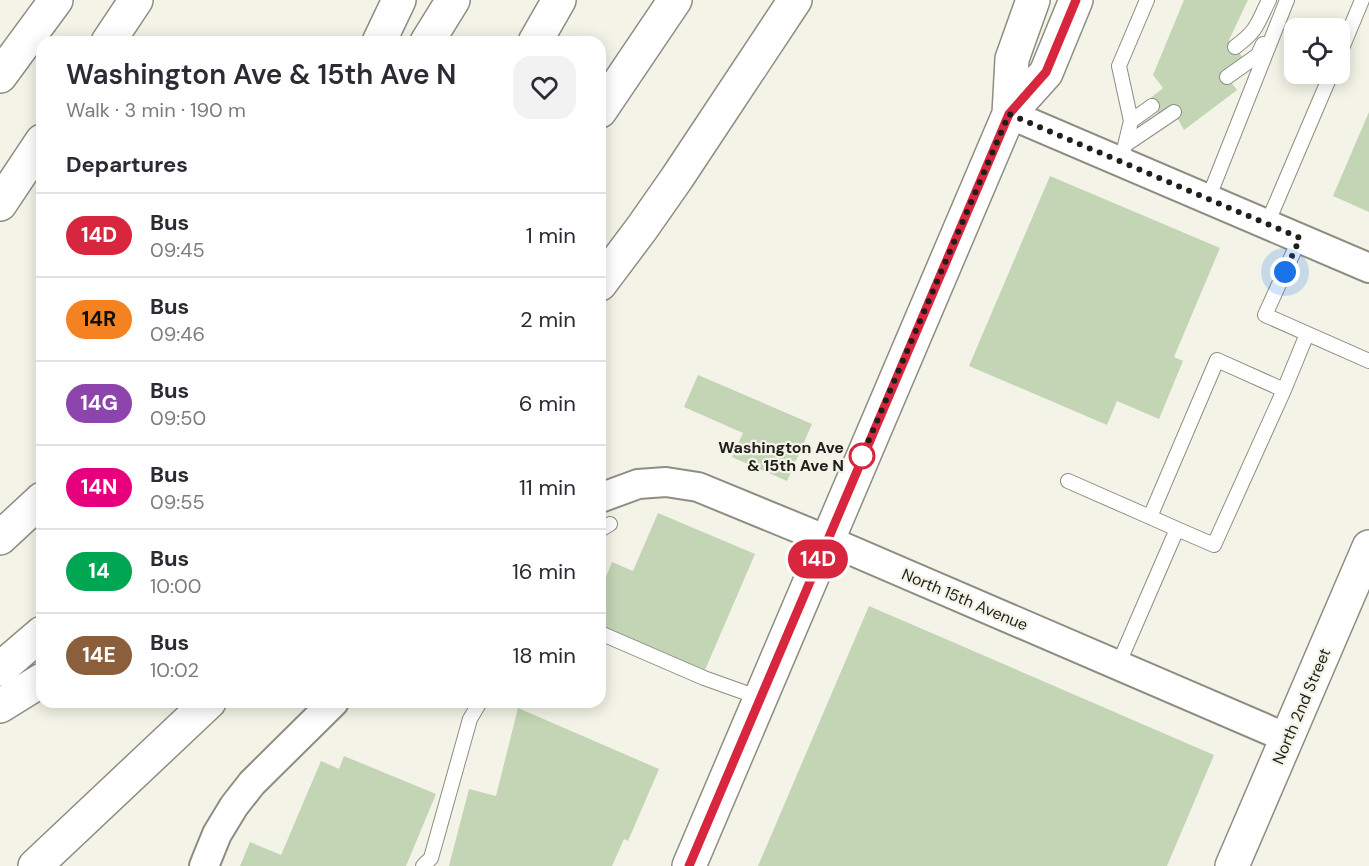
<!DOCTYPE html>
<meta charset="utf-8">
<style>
body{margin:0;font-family:"DM Sans",sans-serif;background:#f2f2f3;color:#2b2b33;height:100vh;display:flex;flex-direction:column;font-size:22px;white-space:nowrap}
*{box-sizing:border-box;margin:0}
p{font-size:20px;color:#7c7c81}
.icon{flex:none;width:33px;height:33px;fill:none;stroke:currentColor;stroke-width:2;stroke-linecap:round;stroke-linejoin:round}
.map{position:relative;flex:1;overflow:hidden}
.sheet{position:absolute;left:36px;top:36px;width:570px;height:672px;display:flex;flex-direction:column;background:#fff;border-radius:18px;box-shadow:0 3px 15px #0003}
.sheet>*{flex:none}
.badge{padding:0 12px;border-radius:20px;font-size:21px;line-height:39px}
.buttons{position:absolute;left:1284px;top:18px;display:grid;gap:12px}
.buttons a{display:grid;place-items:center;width:66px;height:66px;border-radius:12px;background:#fff;box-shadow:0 3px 15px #0003;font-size:30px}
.you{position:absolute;width:30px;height:30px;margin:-15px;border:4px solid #fff;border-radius:50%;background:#1a73e8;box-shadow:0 0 0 9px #1a73e833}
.map>.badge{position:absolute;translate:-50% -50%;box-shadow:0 0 0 3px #fff}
h2{padding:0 30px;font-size:22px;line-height:54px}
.round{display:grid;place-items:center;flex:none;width:63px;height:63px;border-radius:18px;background:#f2f2f3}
.overview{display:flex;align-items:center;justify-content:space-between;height:102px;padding:0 30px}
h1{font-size:28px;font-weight:600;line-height:45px}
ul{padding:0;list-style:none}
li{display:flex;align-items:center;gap:18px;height:84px;padding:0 30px;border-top:2px solid #e1e1e2}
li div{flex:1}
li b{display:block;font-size:22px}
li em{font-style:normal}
li .badge{min-width:66px;font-weight:700;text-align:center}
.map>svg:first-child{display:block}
.building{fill:#c3d5b5}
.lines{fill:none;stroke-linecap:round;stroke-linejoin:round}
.service-casing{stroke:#8d8d82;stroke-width:16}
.minor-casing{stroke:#8d8d82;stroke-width:32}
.tertiary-casing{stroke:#8d8d82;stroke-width:36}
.secondary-casing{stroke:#8d8d82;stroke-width:36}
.motorway-casing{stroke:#8d8d82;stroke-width:36}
.service{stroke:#fff;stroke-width:14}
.minor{stroke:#fff;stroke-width:28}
.tertiary{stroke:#fff;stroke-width:33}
.secondary{stroke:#fff;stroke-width:33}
.motorway{stroke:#fff;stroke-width:33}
.line-casing{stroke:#fff;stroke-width:14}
.line{stroke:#d7263d;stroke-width:9}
.walk{stroke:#201f1b;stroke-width:6;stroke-dasharray:0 10.8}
.stop-dot{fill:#fff;stroke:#d7263d;stroke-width:3}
.labels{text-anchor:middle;stroke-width:4.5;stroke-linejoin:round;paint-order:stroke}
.stop-label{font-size:16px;font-weight:bold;fill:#201f1b;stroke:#f3f3e7;text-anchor:end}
.street-label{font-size:16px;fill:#201f1b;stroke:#f3f3e7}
</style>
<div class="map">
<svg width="1369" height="866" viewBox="0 0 1369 866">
<rect width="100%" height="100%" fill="#f3f3e7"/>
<path class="building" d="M1184 0H1248L1229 40 1244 59 1224 73 1237 90 1184 130 1174 112 1162 119 1148 100 1163 88 1153 75Z
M1369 112V212L1333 196Z
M1050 176 1220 248 1174 357 1183 361 1159 419 1117 401 1107 425 969 366Z
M698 375 812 424 787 481 732 457 743 433 684 407Z
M658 513 755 554 705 670 600 626V583L603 584 612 562 633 571Z
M869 606 1214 755 1167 866H758Z
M518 708 659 769 628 841 624 839 612 866H449L469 789 496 796Z
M344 756 436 794 406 866H240L250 842 281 855 321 761 339 769Z"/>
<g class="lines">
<g class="service-casing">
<path id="service" d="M1235 47C1258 30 1257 24 1269 0
M1340 53 1362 0
M1227 77 1258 55 1263 44
M1131 121 1152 106
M1125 145 1174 112
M1121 162 1131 121 1119 66 1147 0
M1208 199 1287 0
M1267 224 1331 74
M1300 238 1265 315 1369 361
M1068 481 1150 517
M1177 529 1150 517 1217 360 1284 390
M600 530 610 524
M600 633 704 678 760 698
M1118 665 1177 529 1214 545 1284 390 1307 334
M423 866 431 858 470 719 480 702"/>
</g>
<g class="minor-casing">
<path id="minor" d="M1009 114 1369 268
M600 498 638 484 666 482 698 487 827 540 1287 738
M204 866 217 834 234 806 252 783 334 702"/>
</g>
<g class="tertiary-casing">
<path id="tertiary" d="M1232 866 1369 547"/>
</g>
<g class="secondary-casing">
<path id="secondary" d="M1009 114 1012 59 1033 0
M689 866 1009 114 1046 73 1076 0"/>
</g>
<g class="motorway-casing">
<path id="motorway" d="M108 42 136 0
M379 42 399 0
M427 42 453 0
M535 42 559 0
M0 76 56 0
M600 111 675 0
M0 204 42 141
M600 284 642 228 677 178 795 0
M0 538 42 499
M0 669 42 633
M0 706 42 680
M35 866 209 702"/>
</g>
<use href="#service" class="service"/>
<use href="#minor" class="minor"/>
<use href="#tertiary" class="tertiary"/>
<use href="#secondary" class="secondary"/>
<use href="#motorway" class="motorway"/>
</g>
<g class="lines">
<g class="line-casing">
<path id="line" d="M689 866 1009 114 1046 72 1076 0"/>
</g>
<use href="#line" class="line"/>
<path class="walk" d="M862 456 859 463 1009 114 1300 238 1285 272"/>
</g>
<circle class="stop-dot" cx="862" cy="456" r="12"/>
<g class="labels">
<g class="stop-label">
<text x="844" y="453">Washington Ave<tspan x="844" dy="18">&amp; 15th Ave N</tspan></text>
</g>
<g class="street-label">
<text transform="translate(965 599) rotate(23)" y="6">North 15th Avenue</text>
<text transform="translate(1301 706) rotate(-67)" y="6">North 2nd Street</text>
</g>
</g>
</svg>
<div class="buttons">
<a><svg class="icon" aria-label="locate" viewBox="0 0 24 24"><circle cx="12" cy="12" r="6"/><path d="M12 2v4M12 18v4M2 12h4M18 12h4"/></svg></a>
</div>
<div class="you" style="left:1285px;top:272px"></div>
<b class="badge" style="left:818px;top:559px;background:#d7263d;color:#fff">14D</b>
<section class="sheet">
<div class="overview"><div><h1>Washington Ave &amp; 15th Ave N</h1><p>Walk · 3 min · 190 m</p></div><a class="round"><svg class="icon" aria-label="heart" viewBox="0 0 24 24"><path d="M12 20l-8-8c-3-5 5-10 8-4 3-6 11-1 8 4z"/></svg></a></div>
<h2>Departures</h2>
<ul>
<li><span class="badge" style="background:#d7263d;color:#fff">14D</span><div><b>Bus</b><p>09:45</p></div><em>1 min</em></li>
<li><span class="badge" style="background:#f58220;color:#111">14R</span><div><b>Bus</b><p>09:46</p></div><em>2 min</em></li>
<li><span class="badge" style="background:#8e44ad;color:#fff">14G</span><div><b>Bus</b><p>09:50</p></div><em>6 min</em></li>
<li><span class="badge" style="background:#e6007e;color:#fff">14N</span><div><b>Bus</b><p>09:55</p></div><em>11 min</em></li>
<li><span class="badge" style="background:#00a651;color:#fff">14</span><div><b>Bus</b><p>10:00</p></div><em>16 min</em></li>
<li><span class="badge" style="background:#8b5e3c;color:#fff">14E</span><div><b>Bus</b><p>10:02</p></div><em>18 min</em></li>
</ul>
</section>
</div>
